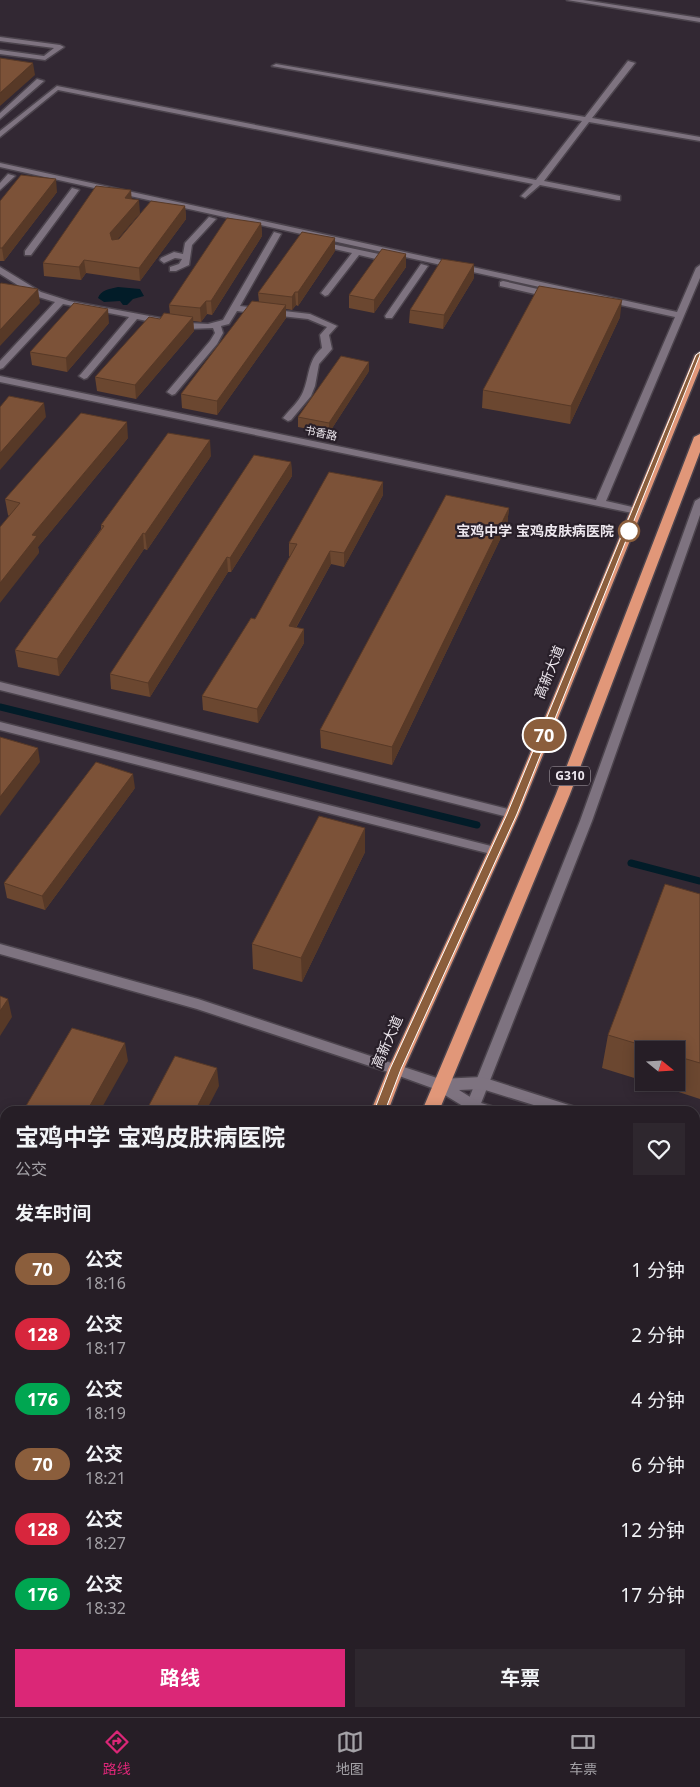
<!DOCTYPE html>
<html lang="zh">
<meta charset="utf-8">
<style>
body{margin:0;font-family:"Noto Sans","Noto Sans SC",sans-serif;background:#2e272e;color:#f1f3f6;height:100vh;display:flex;flex-direction:column;font-size:19px;white-space:nowrap}
*{box-sizing:border-box;margin:0}
p{font-size:16px;color:#a4a2a7}
.icon{flex:none;width:28px;height:28px;fill:none;stroke:currentColor;stroke-width:2;stroke-linecap:round;stroke-linejoin:round}
.map{position:relative;flex:1;overflow:hidden}
.side{position:absolute;left:0px;top:1106px;width:700px;height:611px;display:flex;flex-direction:column;background:#261e26;border-radius:15px 15px 0 0;box-shadow:0 2px 12px #0003,0 0 0 1px #423c43}
.side>*{flex:none}
.badge{padding:0 10px;border-radius:16px;font-size:18px;line-height:32px}
.needle{width:32px;rotate:108deg}
.buttons{position:absolute;left:635px;top:1041px;display:grid;gap:10px}
.buttons a{display:grid;place-items:center;width:50px;height:50px;border-radius:0px;background:#261e26;box-shadow:0 2px 12px #0003,0 0 0 1px #423c43;font-size:25px}
.map>.badge{position:absolute;translate:-50% -50%;box-shadow:0 0 0 2px #fff}
h2{padding:0 15px;font-size:19px;line-height:45px}
.round{display:grid;place-items:center;flex:none;width:52px;height:52px;border-radius:0px;background:#2e272e}
.summary{display:flex;align-items:center;justify-content:space-between;height:85px;padding:0 15px}
h1{font-size:24px;font-weight:700;line-height:38px}
.primary-button{display:flex;gap:10px;margin-top:auto;padding:10px 15px}
.primary-button a{flex:1;height:58px;border-radius:0px;background:#db2777;color:#fff;font-size:20px;font-weight:700;line-height:58px;text-align:center}
.primary-button a+a{background:#2e272e;color:#f1f3f6}
ul{padding:0;list-style:none}
li{display:flex;align-items:center;gap:15px;height:65px;padding:0 15px}
li div{flex:1}
li b{display:block;font-size:19px}
li em{font-style:normal}
li .badge{min-width:55px;font-weight:700;text-align:center}
.tabs{display:flex;justify-content:space-around;align-items:center;height:70px;border-top:1px solid #423c43;background:#261e26;font-size:14px;color:#a4a2a7}
.tabs a{display:grid;justify-items:center;gap:2px}
.tabs .active{color:#db2777}
.map>svg:first-child{display:block}
.water{fill:#021c28}
.lines{fill:none;stroke-linecap:round;stroke-linejoin:round}
.stream{stroke:#021c28;stroke-width:7}
.street-casing{stroke:#4c444d;stroke-width:3}
.secondary-casing{stroke:#4c444d;stroke-width:3}
.highway-casing{stroke:#4c444d;stroke-width:3}
.street{fill:#7e7380;fill-rule:evenodd}
.secondary{fill:#7e7380;fill-rule:evenodd}
.highway{fill:#e19779;fill-rule:evenodd}
.wall{fill:#6b4730}
.shaded-wall{fill:#573927}
.building{fill:#7c5238;stroke:#573927}
.line{fill:#8b5e3c;stroke:#fff}
.stop-dot{fill:#fff;stroke:#8b5e3c;stroke-width:2.5}
.labels{text-anchor:middle;stroke-width:4.5;stroke-linejoin:round;paint-order:stroke}
.far-street-label{font-size:11px;fill:#ede7ee;stroke:#281f29}
.shield{fill:#281f29;stroke:#b2abb3;stroke-width:1}
.shield-label{font-size:12px;font-weight:bold;fill:#ede7ee}
.stop-label{font-size:14px;font-weight:bold;fill:#ede7ee;stroke:#281f29;text-anchor:end}
.street-label{font-size:14px;fill:#ede7ee;stroke:#281f29}
</style>
<div class="map">
<svg width="700" height="1717" viewBox="0 0 700 1717">
<rect width="100%" height="100%" fill="#322833"/>
<path class="water" d="M118 287 140 289 144 296 133 299 127 305H123L120 301 104 302 98 298C101 290 109 289 118 287Z"/>
<g class="lines">
<path class="stream" d="M0 707 477 825
M631 863 700 881"/>
<g class="street-casing">
<path id="street" d="M567 0H583L700 18V22Z
M0 37 60 45 64 47 45 60 0 54V50L44 56 54 48 0 41Z
M628 61 635 63 592 118 700 137V141L589 122 544 181 620 196V200H617L540 185 525 198 521 196 533 184 58 90 0 137V131L57 86 536 180 582 121 272 66 276 64 585 117Z
M37 79 44 81 0 119V113Z
M0 163 677 312 696 268 700 265V278L606 501 641 509 642 511 637 514 0 382V376L596 500 675 317 0 167Z
M8 174 15 176 0 190V183Z
M72 188 79 190 31 255H25V251Z
M209 217 216 219 192 245 189 265 176 271H170V267L179 264 182 259 175 258 164 263 160 260 161 258 174 252 183 254 185 243Z
M274 232 281 234 240 306 310 314 337 326 329 335 332 349 319 364 315 386 311 396 291 420 288 421 283 418C290 409 299 402 303 392 310 376 307 361 322 348L320 335 327 327 308 319 237 311 229 324 221 326 223 333 217 344 175 394 172 395 167 392 210 341 215 333 213 328 187 329 137 319 87 378 84 379 79 376 81 374 129 317 63 304 3 368 0 369V361L55 302 35 296 0 274V267L41 292 69 301 187 323 208 324 223 320Z
M317 241 393 257 397 260 393 263 359 255 328 295 325 296 321 293 352 253 317 245Z
M421 264 428 266 392 318H386L385 316Z
M503 281 555 293 556 295 552 298 500 286V282Z
M700 498V515L592 821 478 1111H464L580 821 695 501Z
M0 682 512 810 518 814 512 818 0 690Z
M0 722 495 847 499 848 501 851 499 854 495 855 0 730Z
M246 1712H264L262 1717H244Z"/>
</g>
<g class="secondary-casing">
<path id="secondary" d="M0 944 198 999 440 1079 482 1077 575 1107 577 1111H553L482 1089 459 1090 478 1102 494 1107 496 1111H471L435 1089 391 1073 197 1009 0 954Z
M695 1146 700 1147V1159L695 1158Z
M695 1169 700 1171V1183L695 1181Z"/>
</g>
<g class="highway-casing">
<path id="highway" d="M700 352V368L519 814 404 1069 388 1111H371L388 1069 505 814 695 355Z
M700 434V452L570 794 439 1111H422L556 794 694 437Z
M132 1712H154L152 1717H130Z
M192 1712H214L212 1717H190Z"/>
</g>
<use href="#street" class="street"/>
<use href="#secondary" class="secondary"/>
<use href="#highway" class="highway"/>
</g>
<path class="wall" d="M57 192 4 261H0V201Z
M131 199 140 213 117 239H119L185 206 186 219 140 281 86 273 81 280 44 276 43 263Z
M261 223 262 236 212 315 207 314 201 322 193 321 194 331 136 399 97 391 95 377 160 319 170 314 169 305Z
M335 251 298 306 296 305 292 310 286 309V318L217 415 182 408 181 394 259 302 258 293Z
M406 254V267L374 313 349 308V295Z
M474 278 443 329 409 323 410 310Z
M620 317 570 424 482 408 483 390Z
M109 323 67 372 32 365 30 352Z
M369 371 329 433 298 427V417Z
M128 438 38 547 39 553 9 516 8 515 5 499Z
M211 456 147 550 144 549 59 676 18 667 15 650 101 529V525Z
M291 462 292 476 231 572H228L150 697 111 689 110 674Z
M383 482V495L344 567 331 564 296 628 304 629V643L258 723 203 710 202 696 255 619 290 556H289V543Z
M509 508 507 525 392 765 321 748 320 730Z
M135 788 45 910 7 898 4 883Z
M365 828V852L302 982 253 969 252 944Z
M700 894V1099L648 1082H676V1050H644V1081L602 1068 608 1035Z
M5 1142V1249L0 1247V1151Z"/>
<path class="shaded-wall" d="M33 63 35 75 0 106V93Z
M56 179 57 192 4 261 2 248Z
M131 190 132 203 125 198Z
M139 200 140 213 112 246 110 233Z
M185 206 186 219 140 281 139 268Z
M261 223 262 236 212 315 211 301Z
M335 238V251L298 306V292Z
M406 254V267L374 313V300Z
M84 260 86 273 81 280 79 267Z
M474 264V278L443 329 444 315Z
M38 289 40 303 0 346V330Z
M295 292 296 305 292 310V297Z
M622 300 620 317 570 424 571 406Z
M206 301 207 314 201 322 200 308Z
M286 305V318L217 415V401Z
M108 309 109 323 67 372 66 358Z
M193 317 194 331 136 399 135 385Z
M369 362V371L329 433V423Z
M44 403 46 417 0 470V453Z
M127 422 128 438 38 547 39 553 0 603V583L32 535Z
M210 440 211 456 147 550 145 534Z
M291 462 292 476 231 572 230 558Z
M383 482V495L344 567V553Z
M509 508 507 525 392 765V747Z
M143 533 144 549 59 676 57 659Z
M330 551 331 564 289 640V626Z
M227 557 228 572 150 697 148 683Z
M304 629V643L258 723 257 709Z
M38 748 40 762 0 816V797Z
M133 774 135 788 45 910 42 896Z
M365 828V852L302 982 301 958Z
M8 999 12 1017 0 1036V1011Z
M125 1043 128 1061 100 1111H87Z
M217 1068 219 1086 206 1111H195Z
M5 1497V1523L0 1534V1507Z"/>
<path class="building" d="M0 58 33 63 0 93Z
M21 175 56 179 2 248H0V201Z
M96 186 131 190 125 198 139 200 110 233 112 240 119 239 151 201 185 206 139 268 84 260 79 267 43 263Z
M227 218 261 223 211 301H206L200 308 169 305Z
M302 232 335 238 298 292H295L292 297 258 293Z
M382 249 406 254 374 300 349 295Z
M442 259 474 264 444 315 410 310Z
M1 283 38 289 0 330V284Z
M539 286 622 300 571 406 483 390Z
M252 301 286 305 217 401 181 394 242 314Z
M74 303 108 309 66 358 30 352Z
M164 313 193 317 135 385 95 377 149 317 160 319Z
M341 356 369 362 329 423 298 417Z
M9 396 44 403 0 453V407Z
M81 413 127 422 32 535 37 536 0 583V527L20 503 5 499Z
M168 433 210 440 145 534 143 533 57 659 15 650 104 526 101 525Z
M254 455 291 462 230 558 227 557 148 683 110 674Z
M329 472 383 482 344 553 330 551 289 626 304 629 257 709 202 696 251 618 255 619 297 544 289 543Z
M446 495 509 508 392 747 320 730Z
M0 737 38 748 0 797Z
M96 762 133 774 42 896 4 883Z
M319 816 365 828 301 958 252 944Z
M665 884 700 894V1063L676 1056V1050H658L608 1035Z
M0 996 8 999 0 1011Z
M72 1028 125 1043 87 1111H23Z
M175 1056 217 1068 195 1111H146Z
M5 1142V1233L0 1232V1151Z
M5 1372V1497L0 1507V1382Z"/>
<path class="line" d="M700 352V355L517 814 401 1069 385 1111 379 1116 375 1114 374 1111 390 1069 507 814 696 355Z"/>
<circle class="stop-dot" cx="629" cy="531" r="10"/>
<g class="labels">
<g class="far-street-label">
<text transform="translate(321 433) rotate(12)" y="4">书香路</text>
</g>
<rect class="shield" x="550" y="766.5" width="40" height="19" rx="4"/>
<g class="shield-label">
<text x="570" y="780">G310</text>
</g>
<g class="stop-label">
<text x="614" y="536">宝鸡中学 宝鸡皮肤病医院</text>
</g>
<g class="street-label">
<text transform="translate(549 672) rotate(-68)" y="5">高新大道</text>
<text transform="translate(387 1042) rotate(-66)" y="5">高新大道</text>
</g>
</g>
</svg>
<div class="buttons">
<a><svg class="needle" viewBox="-14 -14 28 28"><path d="M0-13l5 13h-10z" fill="#e53935"/><path d="M0 13l5-13h-10z" fill="#a4a2a7"/></svg></a>
</div>
<b class="badge" style="left:544px;top:735px;background:#8b5e3c;color:#fff">70</b>
<section class="side">
<div class="summary"><div><h1>宝鸡中学 宝鸡皮肤病医院</h1><p>公交</p></div><a class="round"><svg class="icon" aria-label="heart" viewBox="0 0 24 24"><path d="M12 20l-8-8c-3-5 5-10 8-4 3-6 11-1 8 4z"/></svg></a></div>
<h2>发车时间</h2>
<ul>
<li><span class="badge" style="background:#8b5e3c;color:#fff">70</span><div><b>公交</b><p>18:16</p></div><em>1 分钟</em></li>
<li><span class="badge" style="background:#d7263d;color:#fff">128</span><div><b>公交</b><p>18:17</p></div><em>2 分钟</em></li>
<li><span class="badge" style="background:#00a651;color:#fff">176</span><div><b>公交</b><p>18:19</p></div><em>4 分钟</em></li>
<li><span class="badge" style="background:#8b5e3c;color:#fff">70</span><div><b>公交</b><p>18:21</p></div><em>6 分钟</em></li>
<li><span class="badge" style="background:#d7263d;color:#fff">128</span><div><b>公交</b><p>18:27</p></div><em>12 分钟</em></li>
<li><span class="badge" style="background:#00a651;color:#fff">176</span><div><b>公交</b><p>18:32</p></div><em>17 分钟</em></li>
</ul>
<div class="primary-button"><a>路线</a><a>车票</a></div>
</section>
</div>
<nav class="tabs">
<a class="active"><svg class="icon" aria-label="directions" viewBox="0 0 24 24"><path d="M12 3l9 9-9 9-9-9zM9 14v-3h6M13 9l2 2-2 2"/></svg>路线</a>
<a><svg class="icon" aria-label="map" viewBox="0 0 24 24"><path d="M3 6l6-2 6 2 6-2v14l-6 2-6-2-6 2zM9 4v14M15 6v14"/></svg>地图</a>
<a><svg class="icon" aria-label="tickets" viewBox="0 0 24 24"><path d="M3 7h18v10H3zM15 7v10"/></svg>车票</a>
</nav>
